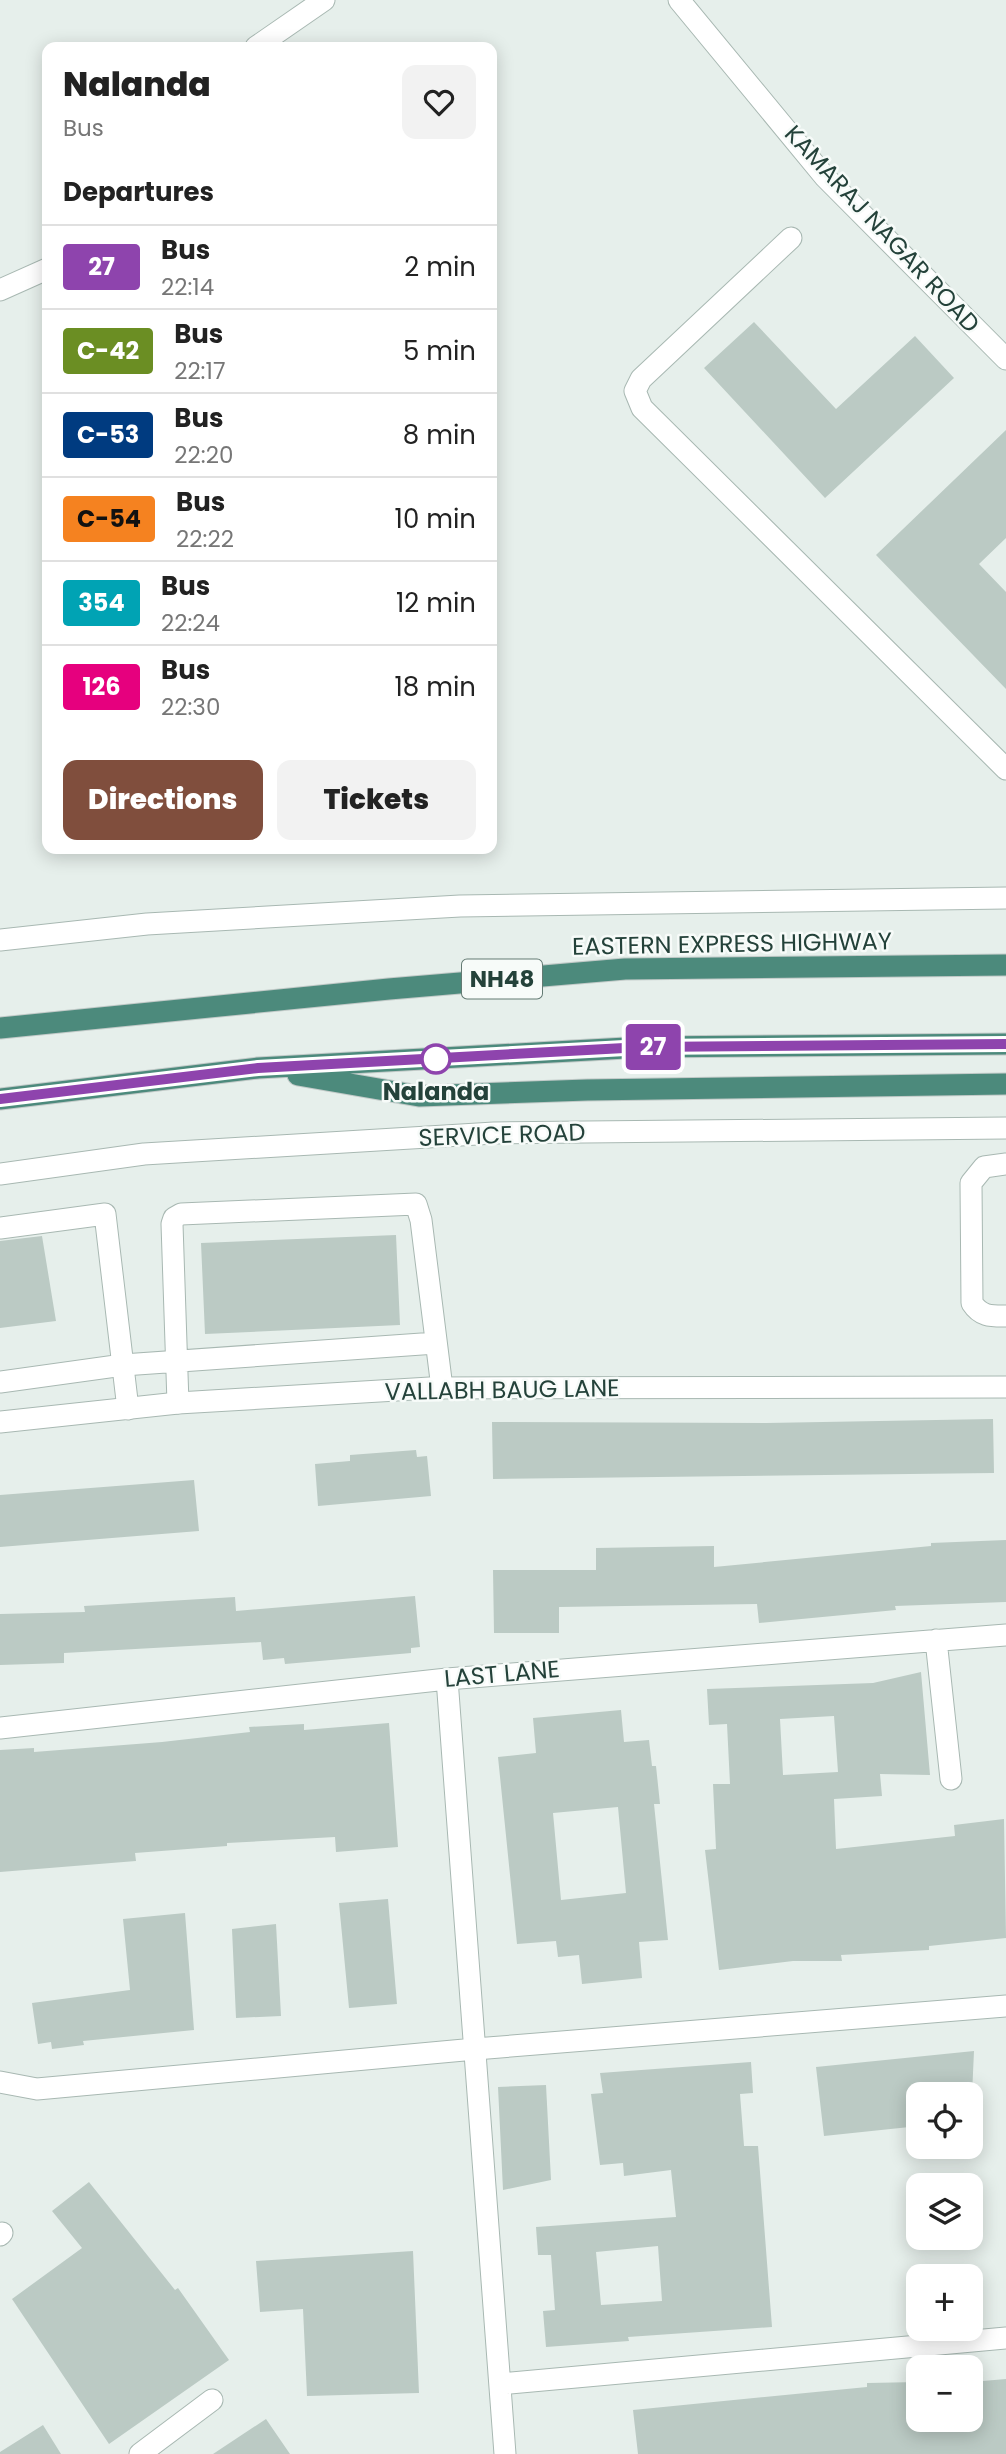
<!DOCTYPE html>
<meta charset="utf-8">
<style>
body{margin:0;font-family:Poppins,sans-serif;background:#f2f2f2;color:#222;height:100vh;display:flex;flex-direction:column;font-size:26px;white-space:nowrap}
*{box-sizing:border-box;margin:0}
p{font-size:23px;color:#767676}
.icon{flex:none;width:38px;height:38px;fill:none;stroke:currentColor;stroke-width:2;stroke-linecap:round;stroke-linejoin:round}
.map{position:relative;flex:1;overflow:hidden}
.sheet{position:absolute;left:42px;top:42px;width:455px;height:812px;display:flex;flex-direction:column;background:#fff;border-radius:14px;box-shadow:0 4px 18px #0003}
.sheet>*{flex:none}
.badge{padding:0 14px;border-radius:5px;font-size:24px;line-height:46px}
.controls{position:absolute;left:906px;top:2082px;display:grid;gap:14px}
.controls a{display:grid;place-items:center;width:77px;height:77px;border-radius:14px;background:#fff;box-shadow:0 4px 18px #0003;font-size:35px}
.map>.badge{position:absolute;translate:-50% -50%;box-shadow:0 0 0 4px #fff}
h2{padding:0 21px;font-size:26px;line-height:63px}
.round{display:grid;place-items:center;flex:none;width:74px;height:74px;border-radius:14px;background:#f2f2f2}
.headline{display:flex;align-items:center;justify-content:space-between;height:119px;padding:0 21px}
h1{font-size:33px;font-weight:800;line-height:52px}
.action{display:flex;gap:14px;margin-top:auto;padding:14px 21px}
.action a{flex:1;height:80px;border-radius:14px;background:#804e3d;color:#fff;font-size:28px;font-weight:800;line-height:80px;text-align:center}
.action a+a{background:#f2f2f2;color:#222}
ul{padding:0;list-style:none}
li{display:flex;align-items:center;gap:21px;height:84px;padding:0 21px;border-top:2px solid #e0e0e0}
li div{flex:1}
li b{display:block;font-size:26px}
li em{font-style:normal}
li .badge{min-width:77px;font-weight:700;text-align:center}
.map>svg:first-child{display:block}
.building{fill:#bbcac4;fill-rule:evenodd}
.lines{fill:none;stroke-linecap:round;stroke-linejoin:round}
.minor-casing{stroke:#a8b8b2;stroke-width:23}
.tertiary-casing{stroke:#a8b8b2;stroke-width:23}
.trunk-casing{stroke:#c2cac8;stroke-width:23}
.minor{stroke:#fff;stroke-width:21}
.tertiary{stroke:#fff;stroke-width:21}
.trunk{stroke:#4c8a7c;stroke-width:21}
.line-casing{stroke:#fff;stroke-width:16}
.line{stroke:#8e44ad;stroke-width:10}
.stop-dot{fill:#fff;stroke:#8e44ad;stroke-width:3.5}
.labels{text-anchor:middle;stroke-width:5;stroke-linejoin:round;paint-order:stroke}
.shield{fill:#f7fbf9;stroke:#637a73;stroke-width:2}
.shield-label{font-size:23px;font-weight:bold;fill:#24423a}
.street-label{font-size:24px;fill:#24423a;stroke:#f7fbf9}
.stop-label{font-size:24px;font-weight:bold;fill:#24423a;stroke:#f7fbf9}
</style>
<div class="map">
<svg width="1006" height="2454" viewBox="0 0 1006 2454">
<rect width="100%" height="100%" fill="#e6efeb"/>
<path class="building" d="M754 322 836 409 915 336 954 378 825 498 704 368Z
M1006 430V538L979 564 1006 592V689L876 555Z
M396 1235 400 1325 205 1334 201 1243Z
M42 1236 56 1321 0 1328V1241Z
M993 1419 994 1473 493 1479 492 1422 766 1423Z
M416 1450 417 1457 427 1456 431 1496 318 1506 315 1464 350 1461V1455Z
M194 1480 199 1531 0 1547V1495Z
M1006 1540V1602L895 1606 896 1610 759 1623 757 1604 559 1607V1633H494L493 1570H596V1548L714 1546V1567L931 1546V1543Z
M415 1596 420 1647 411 1648V1653L285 1664 284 1658 263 1660 261 1642 64 1653V1663L0 1665V1614L85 1612 84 1606 235 1597 236 1611Z
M921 1672 930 1775 880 1774 882 1796 834 1799 836 1849 955 1836 954 1825 1004 1819 1006 1938 929 1946V1950L841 1955 842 1961H793L719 1970 705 1850 716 1849 713 1784H730L727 1724 709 1725 707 1689 873 1683ZM834 1716 838 1772 783 1775 780 1719Z
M621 1710 624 1742 649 1740 652 1766H656L660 1804H654L668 1940 639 1942 642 1978 582 1984 579 1955 558 1957 556 1941 517 1944 498 1757 536 1753 533 1718ZM618 1807 626 1893 561 1900 553 1813Z
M389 1723 398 1847 336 1852 335 1837 227 1843V1846L135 1853 136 1861 0 1872V1750L34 1748V1752L162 1742 250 1732 249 1727 304 1724V1730Z
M388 1899 397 2004 349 2008 339 1903Z
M185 1913 194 2030 83 2041 84 2045 52 2049 51 2042 38 2044 32 2003 130 1990 123 1919Z
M276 1924 281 2016 236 2018 232 1929Z
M974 2051 972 2095H919V2126L824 2136 816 2067Z
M751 2062 753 2093 740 2094 744 2146H758L772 2327 628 2337 629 2341 546 2347 543 2311 555 2310 551 2255H538L536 2227 676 2217 671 2170 624 2176 623 2163 600 2165 591 2094 603 2093 600 2073ZM658 2246 662 2301 601 2305 596 2252Z
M546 2085 551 2180 503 2190 498 2087Z
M89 2182 175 2290 178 2288 229 2360 109 2444 12 2299 82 2248 52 2211Z
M413 2251 419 2393 307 2396 303 2309 260 2312 256 2261Z
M1006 2379V2454H638L633 2410 867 2387V2383L919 2382V2420H971V2382Z
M266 2419 290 2454H213Z
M43 2425 61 2454H0V2452Z"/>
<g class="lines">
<g class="minor-casing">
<path id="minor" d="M679 0 825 177 1006 359
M256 47 324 0
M791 238 641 379 635 391 642 408 1006 769
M0 290 47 269
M1006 1164 984 1167 971 1183 972 1303C981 1317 992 1316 1006 1316
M0 1228 105 1214 128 1409
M0 1382 123 1365 436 1343
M178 1403 172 1224 174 1218 181 1214 416 1204 421 1220 442 1388
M936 1640 951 1779
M447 1679 505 2454
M0 1728 447 1679 1006 1635
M0 2082 37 2089 475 2049 1006 2006
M0 2235 2 2233
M500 2384 1006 2338
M140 2454 212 2400"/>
</g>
<g class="tertiary-casing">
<path id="tertiary" d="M0 940 147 924 460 906 1006 898
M0 1174 144 1154 494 1133 1006 1128
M0 1422 178 1403 430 1388 1006 1387"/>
</g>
<g class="trunk-casing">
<path id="trunk" d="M0 1028 389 989 625 969 1006 965
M298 1075 419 1096 587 1090 1006 1084
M0 1099 258 1068 644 1047 1006 1044"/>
</g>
<use href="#minor" class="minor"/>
<use href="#tertiary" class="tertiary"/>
<use href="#trunk" class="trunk"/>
</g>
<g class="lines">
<g class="line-casing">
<path id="line" d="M0 1099 258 1068 643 1047 1006 1044"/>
</g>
<use href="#line" class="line"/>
</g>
<circle class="stop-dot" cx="436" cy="1059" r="14"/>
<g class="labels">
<rect class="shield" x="462" y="959.5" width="80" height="39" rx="5"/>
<g class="shield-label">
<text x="502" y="987">NH48</text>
</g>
<g class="street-label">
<text transform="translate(882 229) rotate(47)" y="8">KAMARAJ NAGAR ROAD</text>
<text transform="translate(732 944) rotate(-1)" y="8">EASTERN EXPRESS HIGHWAY</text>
<text transform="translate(502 1135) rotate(-2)" y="8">SERVICE ROAD</text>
<text transform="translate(502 1390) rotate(-1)" y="8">VALLABH BAUG LANE</text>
<text transform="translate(502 1674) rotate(-5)" y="8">LAST LANE</text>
</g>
<g class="stop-label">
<text x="436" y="1100">Nalanda</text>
</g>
</g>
</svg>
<div class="controls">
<a><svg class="icon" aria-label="locate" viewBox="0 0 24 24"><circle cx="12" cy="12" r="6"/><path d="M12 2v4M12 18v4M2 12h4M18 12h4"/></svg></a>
<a><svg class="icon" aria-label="layers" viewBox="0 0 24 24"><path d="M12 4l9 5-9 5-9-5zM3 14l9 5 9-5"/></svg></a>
<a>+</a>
<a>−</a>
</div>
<b class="badge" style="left:653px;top:1047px;background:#8e44ad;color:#fff">27</b>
<section class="sheet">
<div class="headline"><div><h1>Nalanda</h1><p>Bus</p></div><a class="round"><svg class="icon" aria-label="heart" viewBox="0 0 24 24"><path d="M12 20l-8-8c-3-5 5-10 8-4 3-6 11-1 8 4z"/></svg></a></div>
<h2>Departures</h2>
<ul>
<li><span class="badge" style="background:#8e44ad;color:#fff">27</span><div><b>Bus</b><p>22:14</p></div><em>2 min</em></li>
<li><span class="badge" style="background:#6b8e23;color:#fff">C-42</span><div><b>Bus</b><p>22:17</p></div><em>5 min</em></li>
<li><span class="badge" style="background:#003b80;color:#fff">C-53</span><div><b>Bus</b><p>22:20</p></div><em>8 min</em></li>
<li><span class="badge" style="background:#f58220;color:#111">C-54</span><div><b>Bus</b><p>22:22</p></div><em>10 min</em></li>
<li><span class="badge" style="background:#00a3b4;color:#fff">354</span><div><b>Bus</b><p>22:24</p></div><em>12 min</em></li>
<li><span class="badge" style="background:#e6007e;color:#fff">126</span><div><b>Bus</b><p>22:30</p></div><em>18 min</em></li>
</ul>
<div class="action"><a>Directions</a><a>Tickets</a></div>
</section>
</div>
